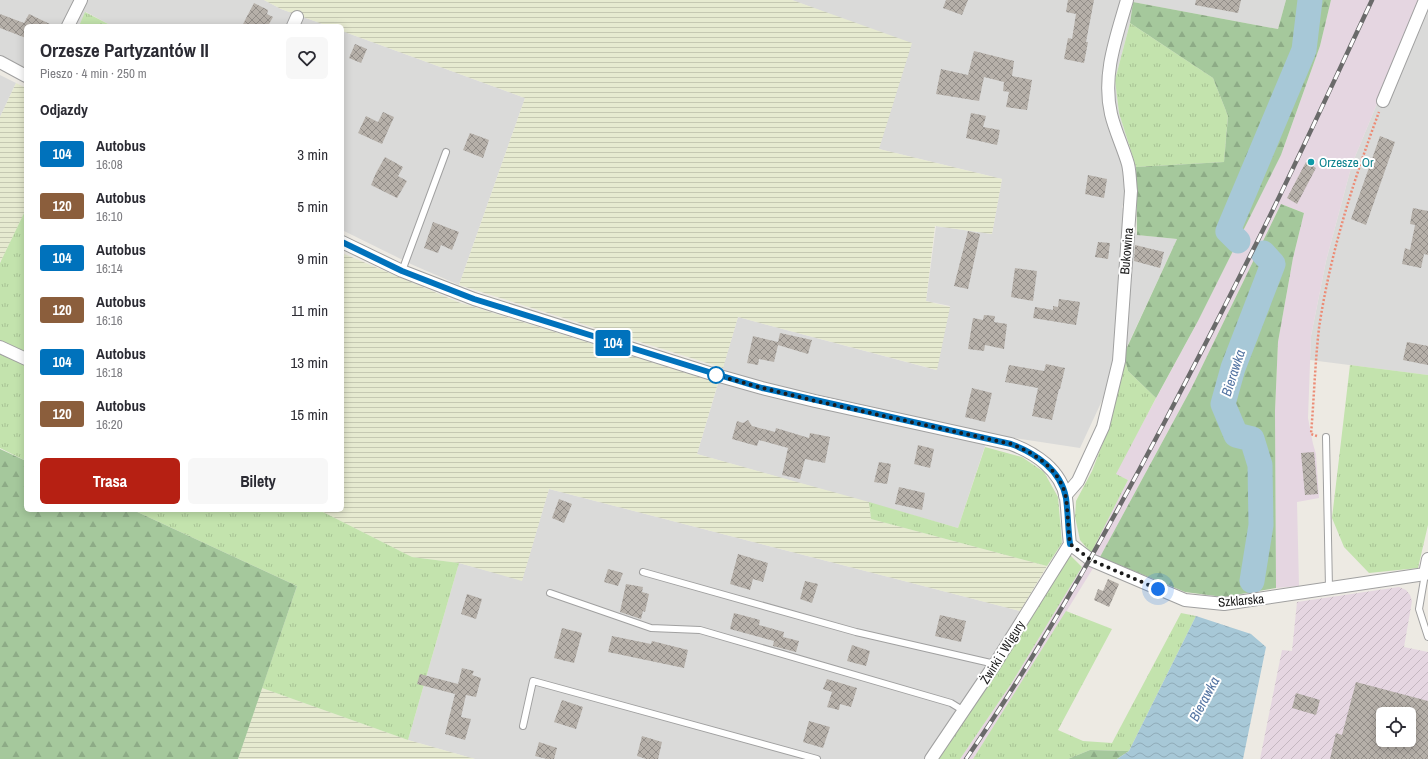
<!DOCTYPE html>
<html lang="pl">
<meta charset="utf-8">
<style>
body{margin:0;font-family:"Archivo Narrow",sans-serif;background:#f7f7f7;color:#2b2b33;height:100vh;display:flex;flex-direction:column;font-size:15px;white-space:nowrap}
*{box-sizing:border-box;margin:0}
p{font-size:13px;color:#7c7c81}
.icon{flex:none;width:22px;height:22px;fill:none;stroke:currentColor;stroke-width:2;stroke-linecap:round;stroke-linejoin:round}
.map{position:relative;flex:1;overflow:hidden}
.side{position:absolute;left:24px;top:24px;width:320px;height:488px;display:flex;flex-direction:column;background:#fff;border-radius:6px;box-shadow:0 2px 10px #0003}
.side>*{flex:none}
.badge{padding:0 8px;border-radius:3px;font-size:14px;line-height:26px}
.buttons{position:absolute;left:1376px;top:707px;display:grid;gap:8px}
.buttons a{display:grid;place-items:center;width:40px;height:40px;border-radius:6px;background:#fff;box-shadow:0 2px 10px #0003;font-size:20px}
.you{position:absolute;width:20px;height:20px;margin:-10px;border:3px solid #fff;border-radius:50%;background:#1a73e8;box-shadow:0 0 0 6px #1a73e833}
.map>.badge{position:absolute;translate:-50% -50%;box-shadow:0 0 0 2px #fff}
h2{padding:0 16px;font-size:15px;line-height:36px}
.round{display:grid;place-items:center;flex:none;width:42px;height:42px;border-radius:6px;background:#f7f7f7}
.head{display:flex;align-items:center;justify-content:space-between;height:68px;padding:0 16px}
h1{font-size:19px;font-weight:700;line-height:30px}
.cta{display:flex;gap:8px;margin-top:auto;padding:8px 16px}
.cta a{flex:1;height:46px;border-radius:6px;background:#b62013;color:#fff;font-size:16px;font-weight:700;line-height:46px;text-align:center}
.cta a+a{background:#f7f7f7;color:#2b2b33}
ul{padding:0;list-style:none}
li{display:flex;align-items:center;gap:12px;height:52px;padding:0 16px}
li div{flex:1}
li b{display:block;font-size:15px}
li em{font-style:normal}
li .badge{min-width:44px;font-weight:700;text-align:center}
.map>svg:first-child{display:block}
.residential{fill:#dadad9}
.industrial{fill:url(#industrial-furrows);fill-rule:evenodd}
.railway{fill:#e5d6e1}
.farmland{fill:url(#farmland-rules)}
.grass{fill:url(#grass-tufts)}
.forest{fill:url(#forest-firs)}
.water{fill:url(#water-waves)}
.lines{fill:none;stroke-linecap:round;stroke-linejoin:round}
.river{stroke:#a7c8d7;stroke-width:25}
.building{fill:url(#building-cross-hatch);fill-rule:evenodd}
.lane-casing{stroke:#a0a0a0;stroke-width:8}
.street-casing{stroke:#a0a0a0;stroke-width:14}
.path{stroke:#ec8b75;stroke-width:2.5;stroke-dasharray:2 2;stroke-linecap:butt}
.lane{stroke:#fff;stroke-width:6}
.street{stroke:#fff;stroke-width:12}
.rail-casing{stroke:#6a6a6a;stroke-width:4.5}
.rail{stroke:#fff;stroke-width:3;stroke-dasharray:9;stroke-linecap:butt}
.line-casing{stroke:#fff;stroke-width:9}
.line{stroke:#0072bc;stroke-width:6}
.walk{stroke:#1c1c1c;stroke-width:4;stroke-dasharray:0 7.2}
.culture-dot{fill:#0f9aa8;stroke:#fff;stroke-width:1.5}
.stop-dot{fill:#fff;stroke:#0072bc;stroke-width:2}
.labels{text-anchor:middle;stroke-width:4;stroke-linejoin:round;paint-order:stroke}
.culture-label{font-size:13px;fill:#0d838f;stroke:#fff;text-anchor:start}
.street-label{font-size:13px;fill:#1c1c1c;stroke:#fff}
.water-label{font-size:14px;font-style:italic;fill:#5374a2;stroke:#fff}
</style>
<div class="map">
<svg width="1428" height="759" viewBox="0 0 1428 759">
<defs>
<pattern id="industrial-furrows" width="10" height="10" patternUnits="userSpaceOnUse"><rect width="10" height="10" fill="#e5d6e1"/><path d="M-1 1l2-2M0 10L10 0M9 11l2-2" fill="none" stroke="#c4b7c0"/></pattern>
<pattern id="farmland-rules" width="6" height="5" patternUnits="userSpaceOnUse"><rect width="6" height="5" fill="#e6ead0"/><path d="M0 2.5h6" fill="none" stroke="#c5c8b2"/></pattern>
<pattern id="grass-tufts" width="24" height="20" patternUnits="userSpaceOnUse"><rect width="24" height="20" fill="#c3e3ad"/><path d="M3 7l-1-3M5 7V3M7 7l1-3M15 17l-1-3M17 17v-4M19 17l1-3" fill="none" stroke="#a7c294"/></pattern>
<pattern id="forest-firs" width="22" height="20" patternUnits="userSpaceOnUse"><rect width="22" height="20" fill="#a5c89c"/><path d="M5 1l3.5 6h-7zM16 11l3.5 6h-7z" fill="#8dab86"/></pattern>
<pattern id="water-waves" width="16" height="10" patternUnits="userSpaceOnUse"><rect width="16" height="10" fill="#a7c8d7"/><path d="M0 5q4-4 8 0t8 0" fill="none" stroke="#8fabb8"/></pattern>
<pattern id="building-cross-hatch" width="8" height="8" patternUnits="userSpaceOnUse"><rect width="8" height="8" fill="#b6b0a9"/><path d="M0 0l8 8M0 8l8-8" fill="none" stroke="#938e89"/></pattern>
</defs>
<rect width="100%" height="100%" fill="#edeae3"/>
<path class="residential" d="M0 0H264L281 9 328 26H112L86 12 79 26H26V68L0 55Z
M792 0H1286L1278 29 1133 2 1130 23 1115 80 1119 113 1136 167 1122 207 1137 235 1177 239 1080 448 989 434 958 528 697 454 738 317 936 370 950 306 926 301 936 226 992 234 1002 179 879 149 856 24Z
M1420 0H1428V375L1310 360 1311 336 1326 261 1352 164Z
M342 31 525 98 459 285 413 265 342 230Z
M0 75 16 83 0 117Z
M549 489 1020 611 1032 615 936 759H475L408 740 459 563 522 580Z"/>
<path class="industrial" d="M1399 587 1406 590 1410 595 1412 601 1404 647 1428 652V759H1260L1282 650 1292 651 1297 602ZM1383 714H1409V740H1383Z"/>
<path class="railway" d="M1331 0H1420L1352 164 1326 261 1311 336 1308 418 1313 444 1316 454 1319 498 1297 502 1299 586 1276 588 1275 411 1278 342 1293 258 1304 213 1281 204 1191 389 1100 557 1019 688 973 759H960L1011 684 1090 553 1128 480 1115 474 1198 321 1281 155 1320 46Z"/>
<path class="farmland" d="M264 0H792L912 43 879 149 1002 179 992 234 935 226 926 301 950 307 937 370 738 317 723 368 459 285 525 98 342 31V26H328L281 9Z
M16 83 26 88V209L1 261 0 260V117Z
M342 253 458 302 718 383 697 454 869 502 871 519 1047 566 1020 611 549 489 522 581 459 563 412 557 319 510H342Z
M262 688 408 740 475 759H238Z"/>
<path class="grass" d="M85 12 112 26H79Z
M1130 23 1213 78 1228 116 1224 162 1136 167 1119 113 1115 80Z
M26 209V352L0 340V263Z
M0 351 26 364V461L0 448Z
M1124 354 1128 371 1156 398 1116 474 1128 480 1091 553 1080 540 1075 517 1076 501 1092 471 1111 422Z
M1350 365 1428 375V525L1418 568 1369 573 1344 547 1332 518Z
M985 447 1022 457 1044 472 1058 497 1062 543 1047 566 871 519 869 502 958 528Z
M133 510H319L412 557 459 563 408 740 262 688 297 586Z
M1069 554 1082 567 1011 684 960 759H936Z
M1066 611 1112 629 1058 730 1083 741 1112 743 1181 613 1196 616 1129 751 1090 750 1068 759H973Z"/>
<path class="forest" d="M1286 0H1331L1320 46 1281 155 1198 321 1156 398 1128 371 1124 354 1177 239 1137 235 1136 167 1224 162 1228 116 1213 78 1130 23 1133 2 1278 29Z
M1281 204 1304 213 1293 258 1278 342 1275 411 1276 588 1223 597 1185 592 1100 557 1191 389Z
M0 449 26 461V510H133L297 586 238 759H0Z
M1090 750 1129 751 1117 759H1068Z"/>
<path class="water" d="M1196 616 1251 634 1266 647 1243 759H1117L1129 751Z"/>
<g class="lines">
<path class="river" d="M1238 241 1228 231 1304 50 1310 0
M1252 581 1261 525 1260 465 1252 439 1236 435 1223 404 1233 368 1273 264 1263 253"/>
</g>
<path class="building" d="M946 0H968L962 15 943 8Z
M1068 0H1094L1086 42H1088L1084 63 1064 59 1068 38 1072 39 1076 14 1066 12Z
M1196 0H1241L1238 13 1195 5Z
M254 3 268 10 267 14 273 17 268 26H242Z
M0 14 24 23 29 14 54 26H26V38L0 28Z
M355 44 367 49 361 63 349 58Z
M974 51 1014 61 1012 76 1032 80 1027 110 1006 107 1009 92 1003 91 1004 82 984 77 979 101 936 94 941 69 968 75Z
M383 112 394 117 382 144 358 133 366 116 378 122Z
M971 113 986 116 983 127 1000 130 997 145 966 138Z
M470 133 489 140 483 158 463 150Z
M1380 136 1395 142 1366 225 1351 219Z
M385 157 403 167 398 176 407 181 397 198 371 185 376 173Z
M1306 162 1316 168 1297 204 1287 198Z
M1088 175 1107 179 1104 198 1085 194Z
M1413 208 1428 211V255L1424 254 1421 268 1402 264 1405 248 1410 250 1415 225 1410 224Z
M433 222 459 232 452 250 441 245 438 253 424 248Z
M968 231 980 234 968 289 954 286Z
M1098 242 1110 243 1108 259 1095 257Z
M1135 245 1164 252 1160 268 1134 261Z
M1015 268 1037 271 1033 301 1011 297Z
M1059 299 1080 302 1076 325 1033 318 1035 307 1053 310V306L1058 307Z
M984 315 995 316 994 322 1007 324 1004 349 985 345 984 351 968 349 973 318 983 320Z
M780 333 812 340 808 354 778 345 774 362 759 359 758 365 747 363 753 336 778 342Z
M1407 342 1428 346V365L1403 360Z
M1046 364 1065 368 1060 389H1059L1052 420 1032 416 1038 388 1005 382 1009 365 1044 371Z
M972 388 992 393 985 422 965 417Z
M748 420 752 426 775 432 776 428 809 438 810 433 830 437 825 463 805 459 800 479 782 475 788 448 759 440 757 446 732 439 737 421 743 423Z
M918 445 934 449 930 468 914 464Z
M1314 452 1318 494 1305 495 1301 453Z
M879 462 891 464 887 484 874 482Z
M899 487 925 493 922 510 895 504Z
M559 499 572 504 564 523 552 518Z
M738 554 768 563 763 582 753 579 750 590 730 584Z
M608 569 623 573 618 586 604 582Z
M1108 579 1119 584 1109 607 1094 600 1098 589 1103 591Z
M805 581 818 584 812 603 800 599Z
M626 584 643 587 642 592 649 594 645 612 643 611 641 619 620 612Z
M467 594 482 599 476 619 461 614Z
M734 613 760 620 759 625 784 632 783 637 799 641 796 652 773 646 774 641 730 629Z
M940 615 966 621 961 642 935 636Z
M562 628 582 633 574 663 554 658Z
M612 636 651 644 652 641 688 650 684 668 608 652Z
M852 645 870 651 866 666 847 661Z
M462 668 474 671 472 675 481 678 476 697 466 695 461 717 471 719 465 740 445 734 455 694 417 684 420 674 458 684Z
M827 679 857 688 851 707 840 704 839 710 827 707 832 692 823 689Z
M1356 682 1428 701V759H1330L1336 733 1342 735ZM1383 714H1409V740H1383Z
M1296 693 1320 700 1316 715 1292 708Z
M562 700 583 707 576 729 554 722Z
M809 721 830 727 823 748 803 742Z
M642 736 662 742 658 759H646L637 756Z
M539 742 557 748 554 759H547L535 756Z"/>
<g class="lines">
<g class="lane-casing">
<path id="lane" d="M402 271 446 152
M1326 437 1329 588
M643 572 856 632 995 664
M1425 574 1419 609 1428 637
M550 593 651 628 700 630 951 703 964 711
M523 726 533 681 817 759"/>
</g>
<g class="street-casing">
<path id="street" d="M68 26 81 0
M293 26 297 17
M0 62 26 76
M1383 101 1425 0
M342 242 402 271 474 299 709 373 762 388 815 401 1011 444C1035 453 1061 470 1066 498 1068 513 1068 529 1070 544
M0 347 26 359
M1065 496 1078 481 1103 427 1119 361 1131 191C1130 183 1130 172 1128 164 1123 147 1115 131 1111 114 1102 75 1116 38 1127 0
M1070 544 1091 560 1185 600 1224 604 1425 574 1428 559
M931 759 995 664 1070 544"/>
</g>
<path class="path" d="M1317 436 1311 434C1314 399 1315 363 1319 328 1330 254 1353 182 1379 112"/>
<use href="#lane" class="lane"/>
<use href="#street" class="street"/>
<g class="rail-casing">
<path id="rail" d="M966 759C1039 653 1102 541 1162 427 1192 370 1222 312 1251 254 1293 171 1332 85 1372 0"/>
</g>
<use href="#rail" class="rail"/>
</g>
<g class="lines">
<g class="line-casing">
<path id="line" d="M342 242 402 271 474 299 709 372 762 388 1011 444C1035 453 1061 470 1066 498 1068 513 1068 529 1070 544"/>
</g>
<use href="#line" class="line"/>
<path class="walk" d="M716 375 762 388 816 401 1011 444C1035 453 1061 470 1066 498 1068 513 1068 529 1070 544L1091 560 1158 589"/>
</g>
<circle class="culture-dot" cx="1311" cy="162" r="4"/>
<circle class="stop-dot" cx="716" cy="375" r="8"/>
<g class="labels">
<g class="culture-label">
<text x="1319" y="167">Orzesze Or</text>
</g>
<g class="street-label">
<text transform="translate(1126 251) rotate(-85)" y="5">Bukowina</text>
<text transform="translate(1241 600) rotate(-5)" y="5">Szklarska</text>
<text transform="translate(1002 652) rotate(-58)" y="5">Żwirki i Wigury</text>
</g>
<g class="water-label">
<text transform="translate(1233 373) rotate(-72)" y="5">Bierawka</text>
<text transform="translate(1204 699) rotate(-62)" y="5">Bierawka</text>
</g>
</g>
</svg>
<div class="buttons">
<a><svg class="icon" aria-label="locate" viewBox="0 0 24 24"><circle cx="12" cy="12" r="6"/><path d="M12 2v4M12 18v4M2 12h4M18 12h4"/></svg></a>
</div>
<div class="you" style="left:1158px;top:589px"></div>
<b class="badge" style="left:613px;top:343px;background:#0072bc;color:#fff">104</b>
<section class="side">
<div class="head"><div><h1>Orzesze Partyzantów II</h1><p>Pieszo · 4 min · 250 m</p></div><a class="round"><svg class="icon" aria-label="heart" viewBox="0 0 24 24"><path d="M12 20l-8-8c-3-5 5-10 8-4 3-6 11-1 8 4z"/></svg></a></div>
<h2>Odjazdy</h2>
<ul>
<li><span class="badge" style="background:#0072bc;color:#fff">104</span><div><b>Autobus</b><p>16:08</p></div><em>3 min</em></li>
<li><span class="badge" style="background:#8b5e3c;color:#fff">120</span><div><b>Autobus</b><p>16:10</p></div><em>5 min</em></li>
<li><span class="badge" style="background:#0072bc;color:#fff">104</span><div><b>Autobus</b><p>16:14</p></div><em>9 min</em></li>
<li><span class="badge" style="background:#8b5e3c;color:#fff">120</span><div><b>Autobus</b><p>16:16</p></div><em>11 min</em></li>
<li><span class="badge" style="background:#0072bc;color:#fff">104</span><div><b>Autobus</b><p>16:18</p></div><em>13 min</em></li>
<li><span class="badge" style="background:#8b5e3c;color:#fff">120</span><div><b>Autobus</b><p>16:20</p></div><em>15 min</em></li>
</ul>
<div class="cta"><a>Trasa</a><a>Bilety</a></div>
</section>
</div>
